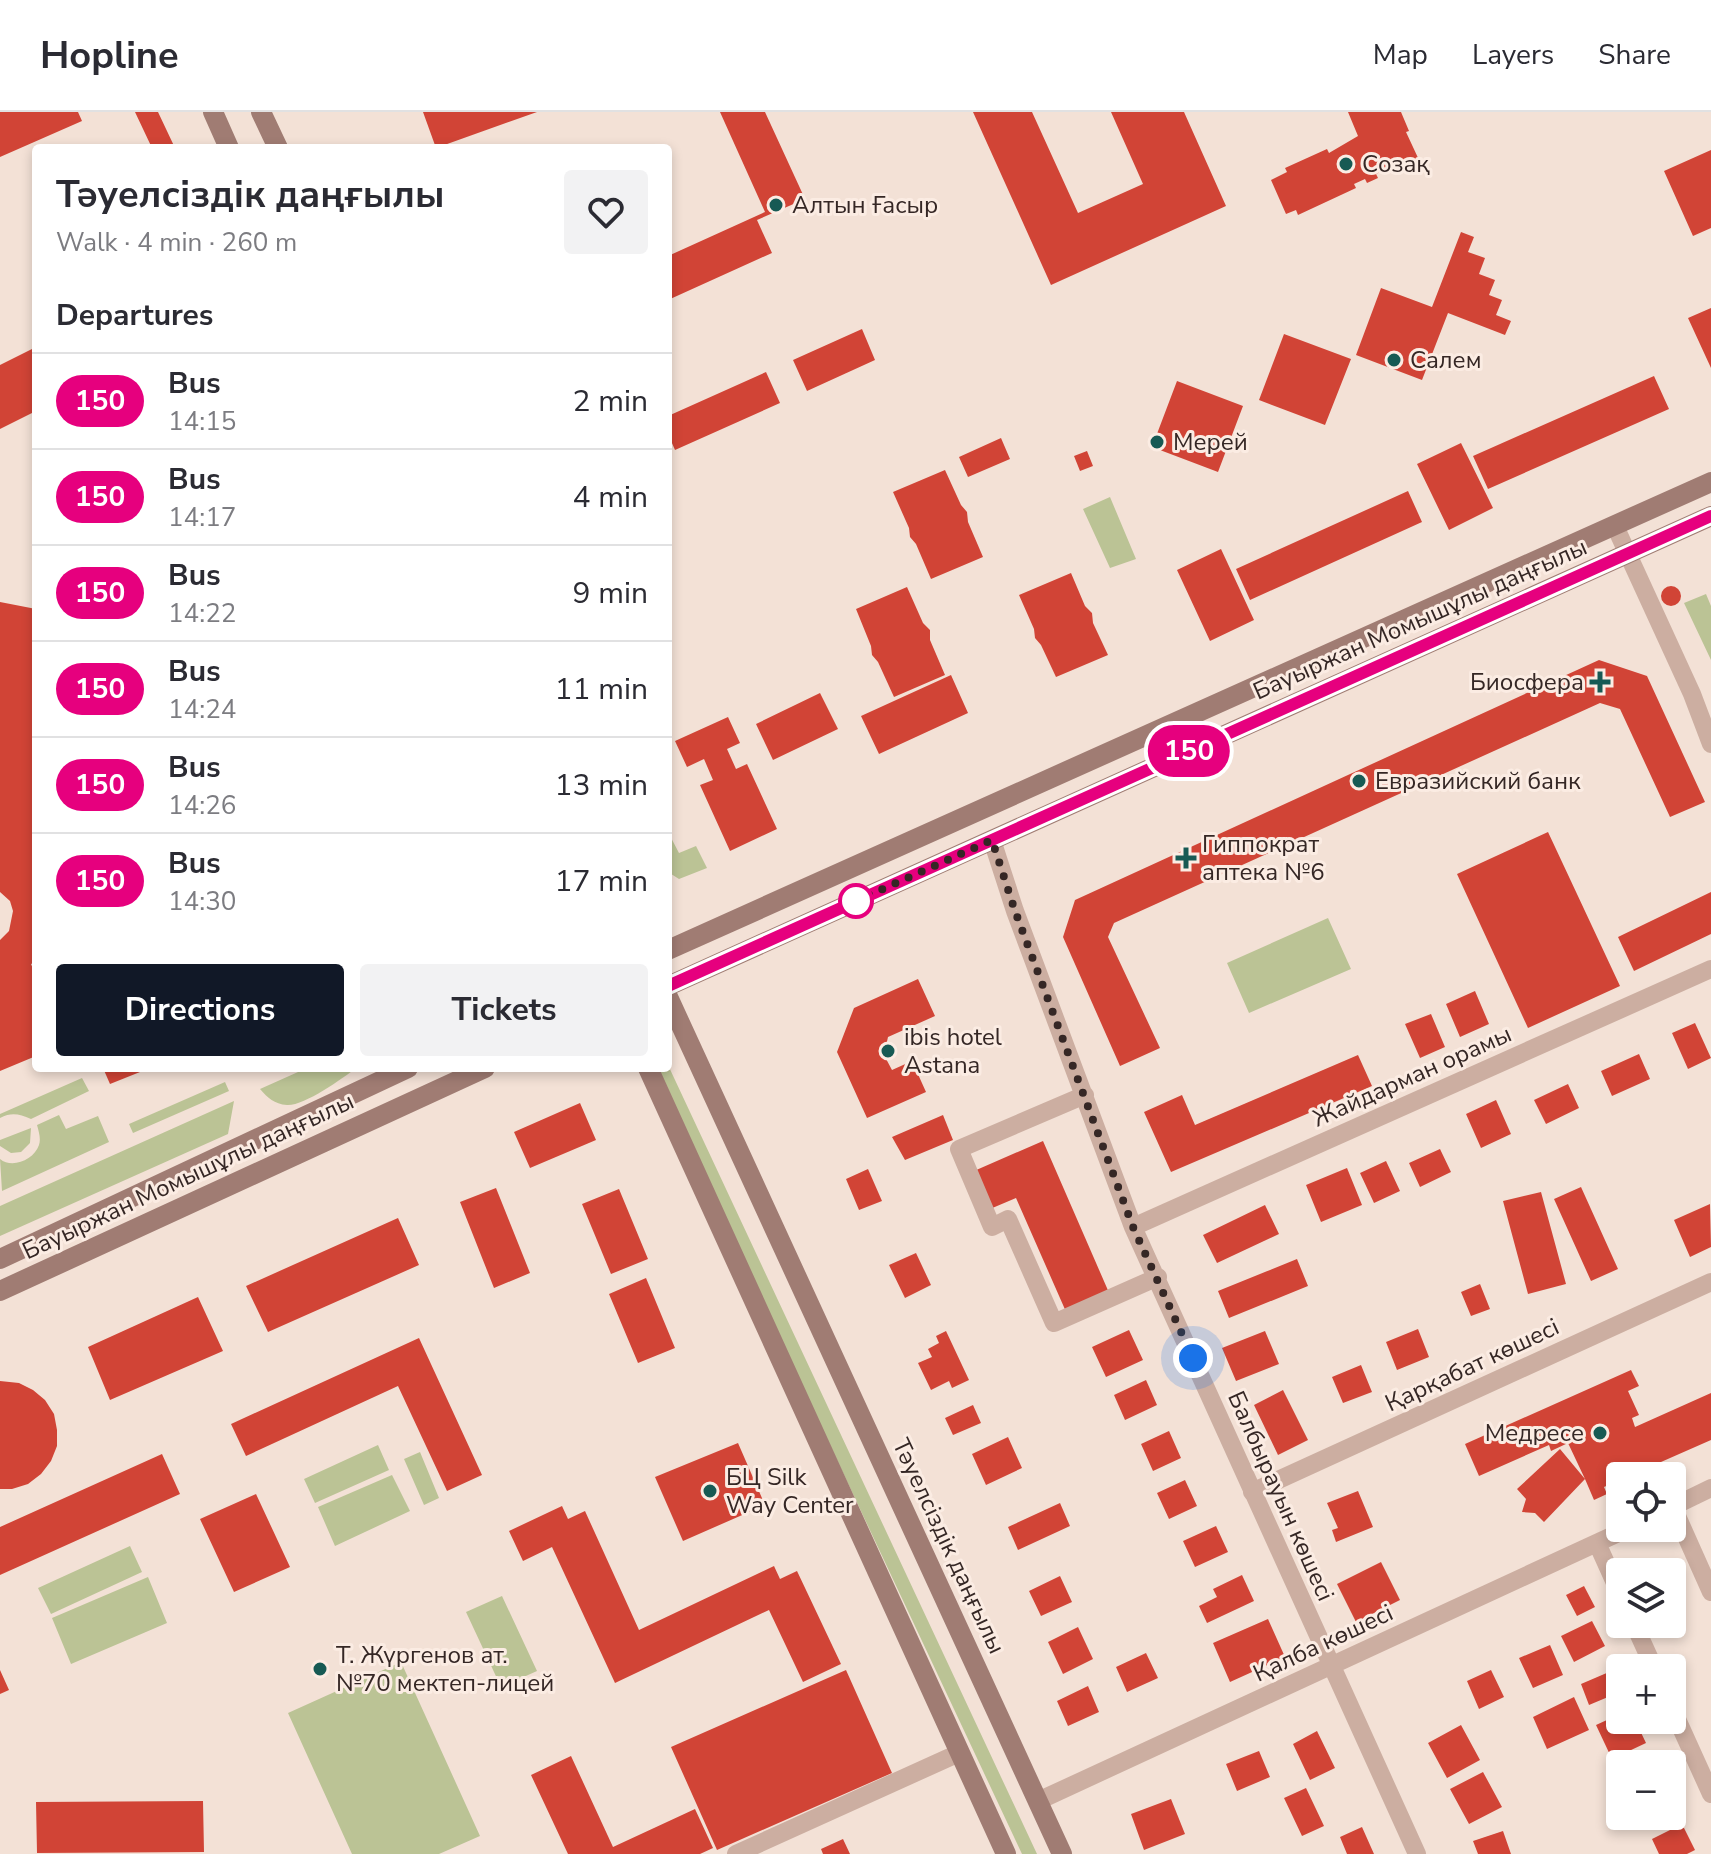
<!DOCTYPE html>
<meta charset="utf-8">
<style>
body{margin:0;font-family:"Nunito Sans",sans-serif;background:#f2f2f3;color:#2b2b33;height:100vh;display:flex;flex-direction:column;font-size:30px;white-space:nowrap}
*{box-sizing:border-box;margin:0}
p{font-size:26px;color:#7c7c81}
.icon{flex:none;width:44px;height:44px;fill:none;stroke:currentColor;stroke-width:2;stroke-linecap:round;stroke-linejoin:round}
.map{position:relative;flex:1;overflow:hidden}
.details{position:absolute;left:32px;top:32px;width:640px;height:928px;display:flex;flex-direction:column;background:#fff;border-radius:8px;box-shadow:0 4px 12px #0003}
.details>*{flex:none}
.badge{padding:0 16px;border-radius:26px;font-size:28px;line-height:52px}
.tools{position:absolute;left:1606px;top:1350px;display:grid;gap:16px}
.tools a{display:grid;place-items:center;width:80px;height:80px;border-radius:8px;background:#fff;box-shadow:0 4px 12px #0003;font-size:40px}
.you{position:absolute;width:40px;height:40px;margin:-20px;border:6px solid #fff;border-radius:50%;background:#1a73e8;box-shadow:0 0 0 12px #1a73e833}
.map>.badge{position:absolute;translate:-50% -50%;box-shadow:0 0 0 4px #fff}
h2{padding:0 24px;font-size:30px;line-height:72px}
.round{display:grid;place-items:center;flex:none;width:84px;height:84px;border-radius:8px;background:#f2f2f3}
.headline{display:flex;align-items:center;justify-content:space-between;height:136px;padding:0 24px}
h1{font-size:38px;font-weight:700;line-height:60px}
.primary-button{display:flex;gap:16px;margin-top:auto;padding:16px 24px}
.primary-button a{flex:1;height:92px;border-radius:8px;background:#111827;color:#fff;font-size:32px;font-weight:700;line-height:92px;text-align:center}
.primary-button a+a{background:#f2f2f3;color:#2b2b33}
ul{padding:0;list-style:none}
li{display:flex;align-items:center;gap:24px;height:96px;padding:0 24px;border-top:2px solid #e1e1e2}
li div{flex:1}
li b{display:block;font-size:30px}
li em{font-style:normal}
li .badge{min-width:88px;font-weight:700;text-align:center}
header{display:flex;align-items:center;gap:48px;box-sizing:border-box;height:112px;padding:0 40px;background:#fff;border-bottom:2px solid #e1e1e2}
header strong{font-size:38px}
nav{display:flex;gap:44px;margin-inline-start:auto;font-size:28px}
.map>svg:first-child{display:block}
.green{fill:#bbc395}
.building{fill:#d14436}
.lines{fill:none;stroke-linecap:round;stroke-linejoin:round}
.street{stroke:#ccaea1;stroke-width:18}
.secondary{stroke:#a07c73;stroke-width:20}
.line-casing{stroke:#fff;stroke-width:18}
.line{stroke:#e6007e;stroke-width:12}
.walk{stroke:#352725;stroke-width:8;stroke-dasharray:0 14.4}
.poi-dot{fill:#175a54;stroke:#fbece3;stroke-width:3}
.stop-dot{fill:#fff;stroke:#e6007e;stroke-width:4}
.labels{text-anchor:middle;stroke-width:6;stroke-linejoin:round;paint-order:stroke}
.poi-label{font-size:24px;fill:#352725;stroke:#fbece3;text-anchor:start}
.street-label{font-size:24px;fill:#352725;stroke:#fbece3}
</style>
<header>
<strong>Hopline</strong>
<nav><a>Map</a><a>Layers</a><a>Share</a></nav>
</header>
<div class="map">
<svg width="1711" height="1742" viewBox="0 0 1711 1742">
<rect width="100%" height="100%" fill="#f3e1d6"/>
<path class="green" d="M1110 385 1136 447 1110 456 1083 397Z
M1706 482 1711 494V548L1684 491Z
M668 720 679 741 696 734 707 756 679 767 668 760Z
M1328 806 1351 857 1249 901 1227 851Z
M668 953 1037 1742H1022L653 956H668Z
M307 956H356C342 967 304 994 287 993 274 992 268 986 260 977Z
M82 966 89 979 31 1007C19 1002 12 1000 0 1006V1002Z
M225 970 229 979 133 1021 129 1012Z
M234 989 228 1022 0 1124V1094Z
M59 1003 66 1017 98 1004 109 1030 2 1079 0 1047C12 1057 34 1048 39 1033 41 1027 39 1020 37 1013Z
M31 1016 30 1031 21 1040 11 1041 0 1034V1028Z
M378 1333 389 1358 315 1391 304 1367Z
M420 1340 439 1386 424 1393 404 1347Z
M392 1363 410 1399 335 1434 318 1395Z
M130 1434 142 1460 51 1502 38 1476Z
M148 1465 167 1511 71 1552 52 1506Z
M502 1484 537 1559 501 1575 466 1500Z
M401 1550 480 1724 439 1742H352L288 1601Z"/>
<path class="building" d="M0 0H78L82 9 0 45Z
M135 0H158L175 36H152Z
M423 0H537L436 36Z
M720 0H765L805 87 757 108 772 141 668 188V144L765 100Z
M973 0H1032L1078 101 1143 72 1111 0H1184L1226 94 1051 173Z
M1348 0H1401L1409 19 1406 20 1419 48 1405 54 1403 49 1376 62 1378 66 1367 71 1365 67 1354 72 1356 76 1298 103 1296 98 1286 102 1271 68 1287 60 1285 56 1327 37 1329 41 1358 24Z
M1711 38V116L1693 124 1664 59Z
M1461 120 1474 125 1468 140 1485 146 1479 162 1495 168 1489 183 1502 188 1496 203 1511 209 1505 223 1448 201 1422 268 1356 243 1381 176 1432 195Z
M1711 196V256L1688 206Z
M862 217 875 248 807 279 793 248Z
M1284 222 1351 247 1325 313 1259 288Z
M36 235V299L0 317V253Z
M766 260 780 291 675 338 668 322V304Z
M1654 264 1669 297 1488 377 1473 344Z
M1177 269 1243 294 1218 360 1152 335Z
M1001 326 1010 347 968 365 959 345Z
M1461 331 1493 396 1449 418 1417 352Z
M1087 339 1093 354 1080 359 1074 344Z
M945 358 961 393 967 400 968 410 983 445 931 467 916 432 910 425 909 416 893 380Z
M1408 379 1422 410 1250 488 1236 457Z
M1221 437 1254 508 1210 529 1177 458Z
M1071 461 1085 494 1092 501 1093 511 1108 543 1056 565 1041 533 1035 526 1034 517 1019 483Z
M1661 484a10 10 0 1 1 20 0a10 10 0 1 1-20 0Z
M907 475 923 511 930 518V528L945 563 894 585 878 550 872 543 871 534 856 497Z
M0 490 36 497V850L31 852 36 864V944L0 959V828L9 819 13 799 10 789 0 780Z
M1599 548 1647 564 1705 690 1670 705 1620 597 1600 591 1114 811 1108 825 1160 936 1120 954 1063 825 1075 788Z
M951 563 968 601 879 642 861 604Z
M820 581 838 617 773 648 756 612Z
M728 605 740 631 727 637 736 657 747 652 777 717 730 739 700 673 713 668 704 647 687 655 675 629Z
M1548 720 1620 874 1528 916 1457 762Z
M1711 780V822L1634 859 1618 825Z
M918 867 935 904 888 925 884 943 892 958 912 949 926 980 867 1006 837 940 854 896Z
M1475 879 1489 912 1460 925 1446 892Z
M1431 902 1445 935 1420 946 1405 912Z
M1695 911 1711 946 1688 957 1672 921Z
M1639 942 1650 967 1612 984 1601 959Z
M1358 943 1372 974 1171 1060 1144 1000 1182 983 1195 1013Z
M103 956H138L140 960 110 972Z
M1568 972 1579 996 1546 1012 1534 988Z
M1496 988 1511 1022 1481 1036 1466 1002Z
M580 991 596 1028 530 1056 514 1020Z
M943 1003 953 1028 905 1048 892 1025Z
M1043 1029 1110 1183 1067 1202 1016 1086 990 1097 974 1059Z
M1440 1037 1451 1060 1420 1075 1409 1051Z
M1386 1049 1400 1079 1374 1091 1360 1061Z
M1347 1056 1362 1093 1321 1110 1306 1073Z
M868 1057 882 1089 859 1098 846 1067Z
M1581 1075 1618 1157 1591 1169 1554 1087Z
M496 1076 530 1161 494 1176 460 1090Z
M619 1077 648 1147 611 1162 582 1092Z
M1541 1080 1566 1172 1528 1182 1503 1089Z
M1710 1092 1711 1135 1690 1145 1674 1108Z
M1265 1093 1279 1122 1217 1151 1203 1123Z
M398 1106 419 1153 268 1220 246 1174Z
M916 1141 931 1173 905 1186 889 1153Z
M1297 1147 1308 1174 1229 1206 1218 1179Z
M646 1166 675 1236 638 1251 609 1182Z
M1480 1172 1490 1197 1471 1204 1461 1180Z
M198 1185 223 1239 110 1288 88 1235Z
M1418 1217 1429 1245 1397 1258 1386 1230Z
M1129 1218 1143 1248 1106 1265 1092 1235Z
M946 1219 969 1268 952 1276 949 1269 931 1278 918 1251 932 1245 928 1237 939 1231 936 1224Z
M1265 1219 1279 1252 1236 1269 1222 1236Z
M419 1226 482 1363 447 1379 398 1274 246 1344 231 1312Z
M1361 1253 1372 1280 1343 1291 1332 1265Z
M1631 1258 1639 1274 1628 1279 1639 1303 1632 1306 1635 1315 1711 1281V1328L1636 1361 1638 1364H1620V1368L1604 1375 1607 1382 1594 1388 1585 1367 1544 1410 1535 1401 1522 1400 1526 1387 1517 1377 1560 1337 1585 1367 1568 1331 1551 1339 1549 1333 1479 1364 1465 1332Z
M1146 1268 1157 1293 1125 1308 1114 1283Z
M0 1269 19 1271 33 1278 45 1288 54 1302 57 1318V1334L51 1349 41 1362 28 1372 12 1377H0Z
M1283 1278 1308 1328 1278 1343 1254 1293Z
M973 1293 981 1311 953 1323 945 1306Z
M1169 1319 1181 1346 1153 1359 1141 1332Z
M1008 1325 1022 1356 986 1373 972 1342Z
M738 1331 765 1393 683 1429 655 1365Z
M162 1342 180 1382 0 1463V1415Z
M1185 1368 1197 1394 1169 1407 1157 1381Z
M1358 1379 1373 1415 1336 1430 1332 1418 1338 1416 1327 1391Z
M256 1382 290 1455 234 1480 200 1407Z
M1060 1391 1070 1414 1018 1438 1008 1415Z
M562 1394 568 1407 585 1399 639 1518 774 1454 780 1467 797 1459 841 1552 803 1570 769 1498 615 1571 552 1435 523 1449 509 1419Z
M1216 1414 1228 1440 1195 1455 1183 1429Z
M1381 1450 1400 1488 1356 1510 1337 1472Z
M1242 1463 1254 1489 1207 1511 1199 1494 1217 1485 1213 1477Z
M1060 1464 1072 1490 1041 1504 1029 1479Z
M1584 1474 1595 1495 1577 1504 1566 1483Z
M1268 1507 1285 1545 1230 1570 1213 1531Z
M1592 1509 1605 1534 1574 1550 1561 1524Z
M1078 1515 1093 1547 1063 1562 1048 1530Z
M1550 1533 1563 1563 1533 1576 1519 1546Z
M1146 1541 1158 1566 1127 1580 1116 1555Z
M1616 1557 1620 1567V1580L1589 1593 1581 1572Z
M0 1558 9 1578 0 1582Z
M846 1558 892 1661 717 1738 671 1635Z
M1491 1558 1504 1585 1479 1597 1467 1569Z
M1088 1574 1099 1600 1068 1614 1057 1589Z
M1574 1585 1589 1618 1547 1637 1533 1605Z
M1620 1602V1608H1635L1646 1631 1612 1647 1596 1613Z
M1461 1613 1480 1648 1447 1666 1428 1631Z
M1317 1619 1335 1656 1310 1668 1293 1632Z
M1259 1639 1270 1665 1237 1679 1226 1652Z
M571 1644 613 1735 695 1697 713 1736 700 1742H568L531 1663Z
M1483 1660 1502 1695 1469 1712 1450 1677Z
M1306 1676 1324 1714 1302 1724 1284 1686Z
M1171 1687 1185 1722 1144 1738 1131 1702Z
M203 1689 204 1740 37 1741 36 1690Z
M1682 1712 1695 1738 1687 1742H1659L1652 1727Z
M1362 1715 1374 1742H1347L1340 1725Z
M1503 1719 1511 1742H1478L1473 1729Z
M843 1727 850 1742H823L821 1737Z"/>
<g class="lines">
<path class="street" d="M1615 414 1692 582 1711 632
M992 728 1015 799 1133 1115 1417 1742
M1085 983 959 1037 992 1115 1008 1107 1054 1211 1158 1165
M1133 1115 1711 857
M1252 1380 1711 1170
M1672 1395 1711 1376
M1673 1395 1711 1480
M1597 1431 1620 1482
M1634 1512 1654 1556
M1672 1596 1711 1682
M1038 1689 1629 1416
M736 1742 959 1641"/>
<path class="secondary" d="M213 0 229 36
M261 0 278 36
M668 838 1711 370
M668 874 1711 404
M668 885 1062 1742
M648 956 1006 1742
M0 1147 408 956
M0 1179 485 956"/>
</g>
<g class="lines">
<g class="line-casing">
<path id="line" d="M668 874 1711 404"/>
</g>
<use href="#line" class="line"/>
<path class="walk" d="M856 789 992 728 1015 799 1133 1115 1193 1246"/>
</g>
<g class="poi-dot">
<circle cx="1346" cy="52" r="8"/>
<circle cx="776" cy="93" r="8"/>
<circle cx="1394" cy="248" r="8"/>
<circle cx="1157" cy="330" r="8"/>
<path d="M1596 558h8v8h8v8h-8v8h-8v-8h-8v-8h8z"/>
<circle cx="1359" cy="669" r="8"/>
<path d="M1182 734h8v8h8v8h-8v8h-8v-8h-8v-8h8z"/>
<circle cx="888" cy="939" r="8"/>
<circle cx="1600" cy="1321" r="8"/>
<circle cx="710" cy="1379" r="8"/>
<circle cx="320" cy="1557" r="8"/>
</g>
<circle class="stop-dot" cx="856" cy="789" r="16"/>
<g class="labels">
<g class="poi-label">
<text x="1362" y="60">Созақ</text>
<text x="792" y="101">Алтын Ғасыр</text>
<text x="1410" y="256">Салем</text>
<text x="1173" y="338">Мерей</text>
<text x="1584" y="578" text-anchor="end">Биосфера</text>
<text x="1375" y="677">Евразийский банк</text>
<text x="1202" y="740">Гиппократ<tspan x="1202" dy="28">аптека №6</tspan></text>
<text x="904" y="933">ibis hotel<tspan x="904" dy="28">Astana</tspan></text>
<text x="1584" y="1329" text-anchor="end">Медресе</text>
<text x="726" y="1373">БЦ Silk<tspan x="726" dy="28">Way Center</tspan></text>
<text x="336" y="1551">Т. Жүргенов ат.<tspan x="336" dy="28">№70 мектеп-лицей</tspan></text>
</g>
<g class="street-label">
<text transform="translate(1420 507) rotate(-24)" y="8">Бауыржан Момышұлы даңғылы</text>
<text transform="translate(1412 964) rotate(-24)" y="8">Жайдарман орамы</text>
<text transform="translate(188 1064) rotate(-25)" y="8">Бауыржан Момышұлы даңғылы</text>
<text transform="translate(1472 1253) rotate(-25)" y="8">Қарқабат көшесі</text>
<text transform="translate(1281 1384) rotate(66)" y="8">Балбырауын көшесі</text>
<text transform="translate(949 1434) rotate(65)" y="8">Тәуелсіздік даңғылы</text>
<text transform="translate(1323 1531) rotate(-25)" y="8">Қалба көшесі</text>
</g>
</g>
</svg>
<div class="tools">
<a><svg class="icon" aria-label="locate" viewBox="0 0 24 24"><circle cx="12" cy="12" r="6"/><path d="M12 2v4M12 18v4M2 12h4M18 12h4"/></svg></a>
<a><svg class="icon" aria-label="layers" viewBox="0 0 24 24"><path d="M12 4l9 5-9 5-9-5zM3 14l9 5 9-5"/></svg></a>
<a>+</a>
<a>−</a>
</div>
<div class="you" style="left:1193px;top:1246px"></div>
<b class="badge" style="left:1189px;top:639px;background:#e6007e;color:#fff">150</b>
<section class="details">
<div class="headline"><div><h1>Тәуелсіздік даңғылы</h1><p>Walk · 4 min · 260 m</p></div><a class="round"><svg class="icon" aria-label="heart" viewBox="0 0 24 24"><path d="M12 20l-8-8c-3-5 5-10 8-4 3-6 11-1 8 4z"/></svg></a></div>
<h2>Departures</h2>
<ul>
<li><span class="badge" style="background:#e6007e;color:#fff">150</span><div><b>Bus</b><p>14:15</p></div><em>2 min</em></li>
<li><span class="badge" style="background:#e6007e;color:#fff">150</span><div><b>Bus</b><p>14:17</p></div><em>4 min</em></li>
<li><span class="badge" style="background:#e6007e;color:#fff">150</span><div><b>Bus</b><p>14:22</p></div><em>9 min</em></li>
<li><span class="badge" style="background:#e6007e;color:#fff">150</span><div><b>Bus</b><p>14:24</p></div><em>11 min</em></li>
<li><span class="badge" style="background:#e6007e;color:#fff">150</span><div><b>Bus</b><p>14:26</p></div><em>13 min</em></li>
<li><span class="badge" style="background:#e6007e;color:#fff">150</span><div><b>Bus</b><p>14:30</p></div><em>17 min</em></li>
</ul>
<div class="primary-button"><a>Directions</a><a>Tickets</a></div>
</section>
</div>
